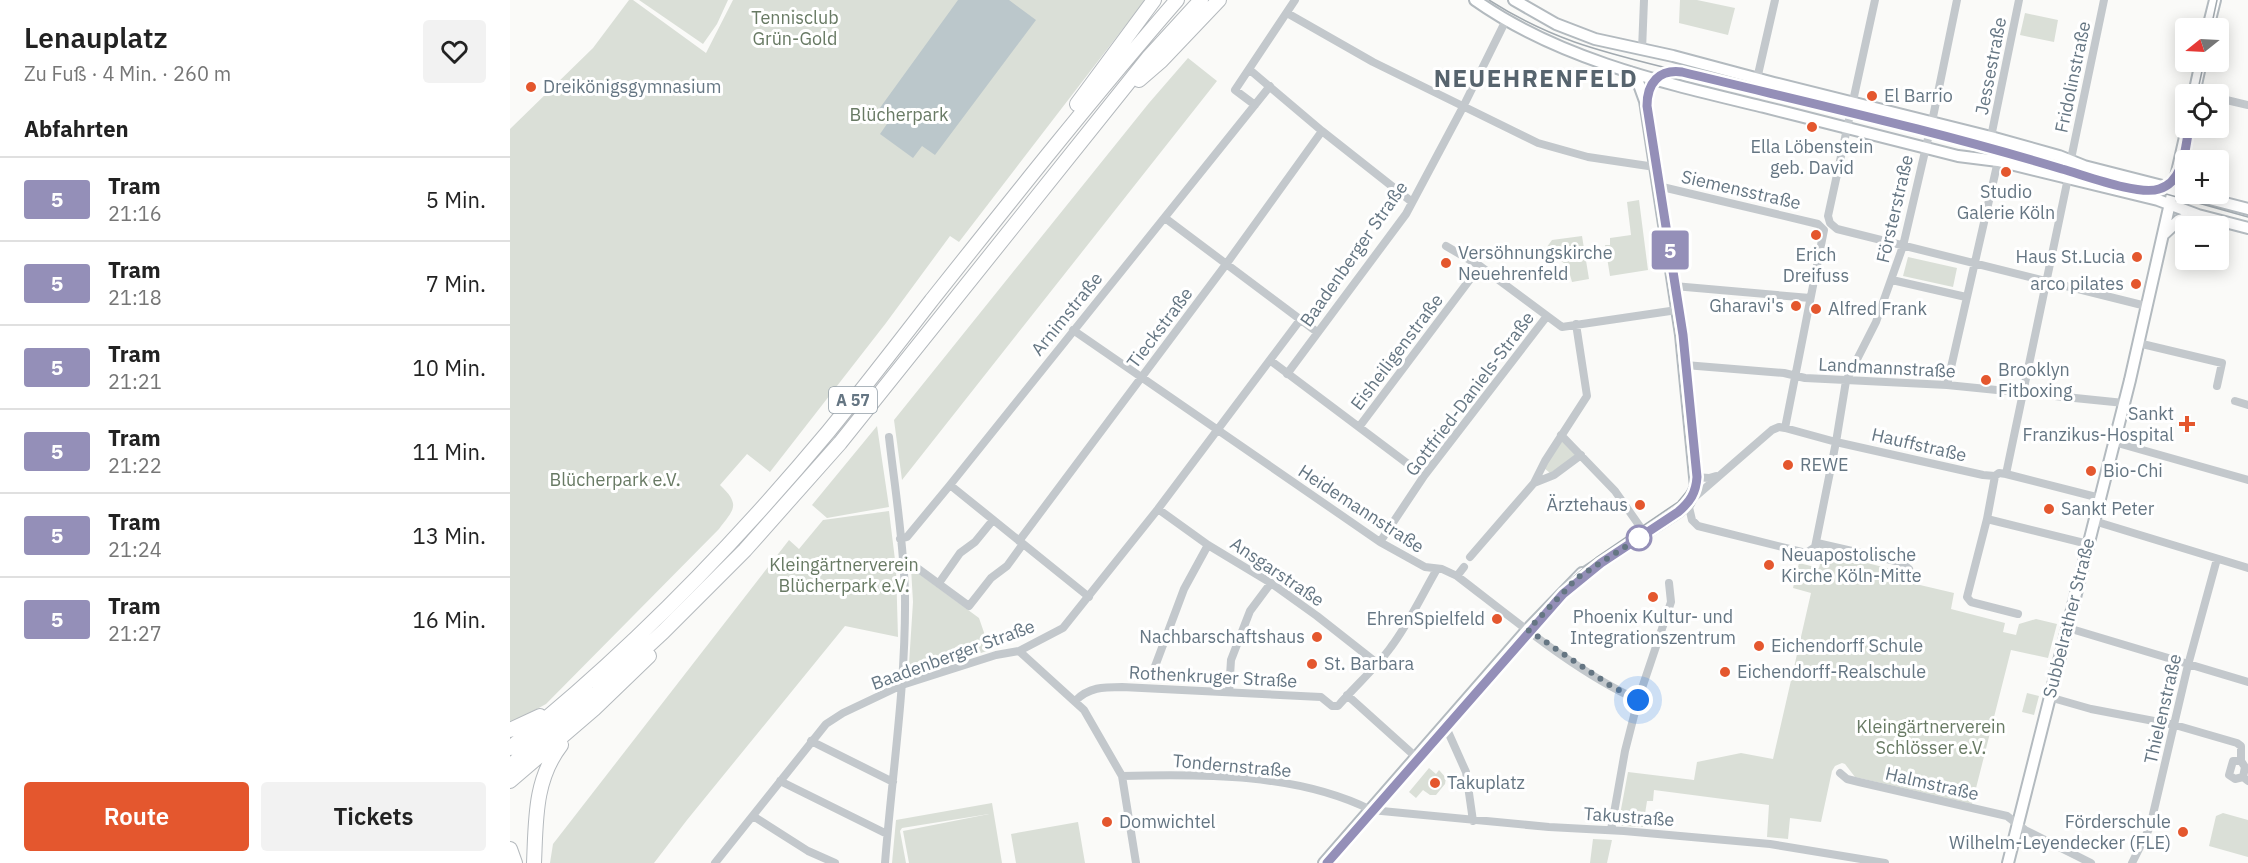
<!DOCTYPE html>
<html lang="de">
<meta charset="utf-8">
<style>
body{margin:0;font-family:"IBM Plex Sans",sans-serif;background:#f2f2f2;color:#222;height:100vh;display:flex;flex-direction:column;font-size:22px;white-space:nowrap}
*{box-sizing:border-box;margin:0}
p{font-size:20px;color:#767676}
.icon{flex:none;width:33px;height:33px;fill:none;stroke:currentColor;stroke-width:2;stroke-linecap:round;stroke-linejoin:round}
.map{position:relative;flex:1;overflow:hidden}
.sheet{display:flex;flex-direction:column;background:#fff;width:510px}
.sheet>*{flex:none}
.badge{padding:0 12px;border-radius:4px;font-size:21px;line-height:39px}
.needle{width:39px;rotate:252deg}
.tools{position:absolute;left:1665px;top:18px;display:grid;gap:12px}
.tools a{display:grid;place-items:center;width:54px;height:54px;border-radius:6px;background:#fff;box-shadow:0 3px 15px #0003;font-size:30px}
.you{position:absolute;width:30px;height:30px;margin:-15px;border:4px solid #fff;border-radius:50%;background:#1a73e8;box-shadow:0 0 0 9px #1a73e833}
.map>.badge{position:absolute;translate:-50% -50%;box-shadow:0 0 0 3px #fff}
h2{padding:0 24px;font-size:22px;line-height:54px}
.round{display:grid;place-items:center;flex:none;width:63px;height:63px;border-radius:6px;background:#f2f2f2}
.head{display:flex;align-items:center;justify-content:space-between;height:102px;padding:0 24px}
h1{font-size:28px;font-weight:600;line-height:45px}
.primary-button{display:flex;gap:12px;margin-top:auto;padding:12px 24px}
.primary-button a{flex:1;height:69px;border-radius:6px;background:#e4572e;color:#fff;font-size:24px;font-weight:600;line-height:69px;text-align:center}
.primary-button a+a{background:#f2f2f2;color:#222}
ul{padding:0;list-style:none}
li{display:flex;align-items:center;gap:18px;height:84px;padding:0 24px;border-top:2px solid #e0e0e0}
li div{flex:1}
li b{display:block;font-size:22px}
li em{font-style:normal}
li .badge{min-width:66px;font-weight:700;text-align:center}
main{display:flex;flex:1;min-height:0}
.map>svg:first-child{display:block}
.green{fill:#dadfd7}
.water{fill:#bbc7cb}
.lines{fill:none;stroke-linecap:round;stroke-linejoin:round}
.street-tunnel{stroke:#d5d9db;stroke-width:8;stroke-dasharray:8 4;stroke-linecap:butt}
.secondary-casing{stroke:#b3babf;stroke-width:14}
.highway-casing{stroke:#b4b9bd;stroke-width:16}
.street{stroke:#c3c8cc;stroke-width:8}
.secondary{stroke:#fff;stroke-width:10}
.highway{stroke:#fff;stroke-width:14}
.tram{stroke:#a2aab0;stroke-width:1.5}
.line-casing{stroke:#fff;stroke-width:14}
.line{stroke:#948fb8;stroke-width:9}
.walk{stroke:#657683;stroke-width:6;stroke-dasharray:0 10.8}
.poi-dot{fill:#e4572e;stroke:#fff;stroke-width:2}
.stop-dot{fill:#fff;stroke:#948fb8;stroke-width:3}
.labels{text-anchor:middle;stroke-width:6;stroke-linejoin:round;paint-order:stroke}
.shield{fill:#fff;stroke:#939fa8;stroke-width:1.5}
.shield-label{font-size:16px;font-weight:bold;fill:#657683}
.park-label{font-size:18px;fill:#687a64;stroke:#fff}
.street-label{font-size:18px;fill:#657683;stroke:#fff}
.poi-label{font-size:18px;fill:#657683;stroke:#fff;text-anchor:start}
.district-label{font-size:24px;font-weight:bold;letter-spacing:1.5px;fill:#57646e;stroke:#fff}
</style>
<main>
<section class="sheet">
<div class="head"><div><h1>Lenauplatz</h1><p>Zu Fuß · 4 Min. · 260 m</p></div><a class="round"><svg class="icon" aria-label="heart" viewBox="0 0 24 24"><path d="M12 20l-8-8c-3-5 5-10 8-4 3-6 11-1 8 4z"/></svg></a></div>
<h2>Abfahrten</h2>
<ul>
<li><span class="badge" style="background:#948fb8;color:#fff">5</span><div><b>Tram</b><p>21:16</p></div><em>5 Min.</em></li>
<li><span class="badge" style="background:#948fb8;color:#fff">5</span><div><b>Tram</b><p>21:18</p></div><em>7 Min.</em></li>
<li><span class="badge" style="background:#948fb8;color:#fff">5</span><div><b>Tram</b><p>21:21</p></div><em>10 Min.</em></li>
<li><span class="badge" style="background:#948fb8;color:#fff">5</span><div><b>Tram</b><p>21:22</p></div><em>11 Min.</em></li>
<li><span class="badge" style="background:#948fb8;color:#fff">5</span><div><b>Tram</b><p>21:24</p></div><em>13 Min.</em></li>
<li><span class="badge" style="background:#948fb8;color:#fff">5</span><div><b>Tram</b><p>21:27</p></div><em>16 Min.</em></li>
</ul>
<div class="primary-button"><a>Route</a><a>Tickets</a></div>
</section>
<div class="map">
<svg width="1738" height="863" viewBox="0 0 1738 863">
<rect width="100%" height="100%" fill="#fafaf8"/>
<path class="green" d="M119 0H123L196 53 223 0H635L449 242 440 236 376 323 260 472 237 454 210 485C231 505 224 509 209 529L36 704 0 724V129L83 48Z
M129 0H218L207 24 193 44Z
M1170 0H1187L1225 8 1218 35 1169 23Z
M1515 13 1548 20 1544 42 1510 35Z
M678 58 707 81 392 480 384 420 639 103Z
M1129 200 1138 270 1100 276 1095 245H1100V238L1121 235 1117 202Z
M1072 236 1079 279 1062 282 1060 275 1056 272 1059 267 1051 261 1044 263 1031 255 1042 240Z
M1398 257 1447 268 1443 287 1393 276Z
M367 426 379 507 317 518 302 505Z
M1052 441 1065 453 1066 457 1040 473 1034 468Z
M379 511 386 568 388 637 335 626 177 820 144 863H40L43 844 279 540 289 549 313 520Z
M1313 552 1381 569 1392 584 1393 581 1444 593 1441 609 1495 623 1493 632 1506 635 1509 624 1526 619 1547 624 1538 658 1501 650 1462 804 1345 777 1335 764 1332 763 1325 766 1322 771 1311 822 1280 818 1278 839 1257 837 1259 805 1144 790 1143 801H1137L1133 827 1112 826 1109 820 1118 772 1184 780 1187 762 1231 753 1263 759 1301 593 1283 588 1289 563 1309 568Z
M401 568 469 618 480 650 406 674 401 671 399 664 403 602Z
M1517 693 1529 696 1524 715 1512 712Z
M919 768 926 774 929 770 936 778 935 784 926 795H920L913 790 906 798 899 792Z
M482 803 492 863H399L393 831 479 814 392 828 390 831 396 863H382L386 820Z
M1713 813 1738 820V857L1699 846 1706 816Z
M568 822 575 863H506L501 834Z
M1083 839 1102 840 1097 863H1080Z"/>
<path class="water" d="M448 0H499L526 20 425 155 412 146 403 158 370 134 379 121 367 112Z"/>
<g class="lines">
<path class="street-tunnel" d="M644 680V669"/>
<g class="secondary-casing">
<path id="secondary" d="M965 0C1050 60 1155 83 1254 107 1319 123 1384 140 1448 156L1488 161 1648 200 1688 215 1738 228
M1004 0 1046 24 1085 39 1163 56 1264 83 1481 137 1549 156 1574 166 1676 192
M1698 28 1705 0
M1684 94 1691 62
M1680 194 1738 209
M1654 234 1669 220 1688 215
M1067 578 1168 512 1178 503 1186 487 1171 335 1135 101 1127 79 1120 72
M814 863 1018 629 1072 573
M1498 863 1620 380 1677 128"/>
</g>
<g class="highway-casing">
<path id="highway" d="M629 80 651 61 709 0
M567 104 644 0
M0 730 30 716
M0 748C117 655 222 547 318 432 353 389 387 345 421 301 502 199 582 98 667 0
M0 766 88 692 153 632 235 550 330 443 638 58 691 0
M0 781 84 709 139 656
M0 849 5 863
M24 863C26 821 24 780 51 745"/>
</g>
<path class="street" d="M1365 0 1318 216 1320 223 1327 229 1636 306
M1447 0 1423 117 1393 246 1366 322 1336 381 1326 442 1275 428 1269 427 1262 430 1178 503 1182 520 1188 526 1296 553 1305 547 1326 442 1473 475 1485 476
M777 13 863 62 1028 143 1078 157 1145 167
M1132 50 1134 0
M740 70 812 131 902 202
M1247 79 1265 0
M1685 92 1694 94
M1708 98 1738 105
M745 105 725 90 785 0
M1481 137 1509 0
M1561 159 1594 0
M1148 186 1308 224 1314 230 1275 428
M655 218 807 332
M936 246 970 266 1052 327 1167 310
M1382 280 1456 297
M1164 286 1300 298
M563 330 870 542 915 567 932 569 947 576C1002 618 1066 672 1128 700
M1628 343 1712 363 1707 386
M761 361 914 476
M1175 365 1274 373 1295 378 1437 385 1614 403
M777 374 896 214 953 107 996 20
M1437 385 1488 161
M1725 401 1738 405
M849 427 970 266
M1051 435 1105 491 1131 528
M1604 442 1738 480
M1496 474 1558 178
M1185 477 1199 478 1206 476
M1024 483 1035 461 1077 396 1066 324
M440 485 579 597
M648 509 698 545 761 583 807 616 868 664
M1477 519 1457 597 1461 602 1508 614
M1584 521 1738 568
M390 539 397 537 440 485 760 86
M509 541 717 263 812 131
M870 542 914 476 1037 316
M1307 543 1390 562 1399 569
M1578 544 1477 519 1485 476 1489 473 1496 474 1590 498
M960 557 1024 483 1044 475 1071 455
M393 560 399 562 459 606 481 578 497 566 513 544
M947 576 954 567
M429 583 450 553 465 542 483 520
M1558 628 1738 682
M509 651 574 710 612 776 626 863
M644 669 674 589 698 545
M719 692 721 660 740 611 761 583
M837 695 906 757
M1539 697 1581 709 1665 725 1727 743 1731 746V761L1735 767 1733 777 1738 781
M565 701C579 687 593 687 612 687L811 697 822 706H828C845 686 866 668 881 647 899 623 912 595 927 569
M935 725 956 772 963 821
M301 741 383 782
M1731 761H1723L1719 775 1725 779 1733 777
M1330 773 1337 779 1349 782 1497 816 1515 830 1581 863
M612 776C693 774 787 773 861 810L1039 827 1114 831 1260 844 1375 863
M270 781 377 834
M243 816 298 851 325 863
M1101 830 1115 751 1128 700 1161 602 1159 583
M205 863 316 724 333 713 392 685 486 655 509 651 553 628 648 509 790 320
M375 863C382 774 396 685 395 595 394 543 385 490 379 437
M1622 863 1640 827 1678 665 1707 559"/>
<use href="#secondary" class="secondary"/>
<use href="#highway" class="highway"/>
<path class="tram" d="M979 0C1040 39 1089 51 1157 68
M1701 28 1707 0
M1687 94 1694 62
M1643 191C1673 186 1674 152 1679 128
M811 863 1061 579 1087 557 1168 502 1178 490 1183 478 1173 365 1133 101C1134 55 1176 69 1205 76L1553 165 1738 217"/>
</g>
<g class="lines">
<g class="line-casing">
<path id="line" d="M817 863 1053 594 1091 563 1168 512C1180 502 1186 493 1187 477L1173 335 1137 106C1137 83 1149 69 1172 72 1299 103 1427 131 1552 169 1574 175 1629 196 1649 189 1674 182 1675 149 1679 128"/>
</g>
<use href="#line" class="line"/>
<path class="walk" d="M1128 700 1101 686 1018 630 1067 578 1129 538"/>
</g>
<g class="poi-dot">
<circle cx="21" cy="87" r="6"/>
<circle cx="1362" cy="96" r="6"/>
<circle cx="1302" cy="127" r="6"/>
<circle cx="1496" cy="172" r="6"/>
<circle cx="1306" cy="235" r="6"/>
<circle cx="1627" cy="257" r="6"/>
<circle cx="936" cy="263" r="6"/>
<circle cx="1626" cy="284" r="6"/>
<circle cx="1286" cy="306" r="6"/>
<circle cx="1306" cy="309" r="6"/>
<circle cx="1476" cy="380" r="6"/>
<path d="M1674 415h6v6h6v6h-6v6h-6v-6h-6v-6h6z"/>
<circle cx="1278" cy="465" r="6"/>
<circle cx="1581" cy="471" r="6"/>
<circle cx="1130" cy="505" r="6"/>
<circle cx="1539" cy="509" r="6"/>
<circle cx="1259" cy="565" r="6"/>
<circle cx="1143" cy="597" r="6"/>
<circle cx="987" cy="619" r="6"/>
<circle cx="807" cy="637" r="6"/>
<circle cx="1249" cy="646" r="6"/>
<circle cx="802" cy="664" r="6"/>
<circle cx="1215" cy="672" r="6"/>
<circle cx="925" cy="783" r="6"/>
<circle cx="597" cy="822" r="6"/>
<circle cx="1673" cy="832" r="6"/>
</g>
<circle class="stop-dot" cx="1129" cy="538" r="12"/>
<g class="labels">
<rect class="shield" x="319" y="387" width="48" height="26" rx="4.5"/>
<g class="shield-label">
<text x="343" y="406">A 57</text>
</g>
<g class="park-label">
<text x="285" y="24">Tennisclub<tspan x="285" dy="21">Grün-Gold</tspan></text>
<text x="389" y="121">Blücherpark</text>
<text x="105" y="486">Blücherpark e.V.</text>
<text x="334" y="571">Kleingärtnerverein<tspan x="334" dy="21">Blücherpark e.V.</tspan></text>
<text x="1421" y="733">Kleingärtnerverein<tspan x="1421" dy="21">Schlösser e.V.</tspan></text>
</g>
<g class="street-label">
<text transform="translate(1481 66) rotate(-79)" y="6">Jessestraße</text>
<text transform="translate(1563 77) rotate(-78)" y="6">Fridolinstraße</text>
<text transform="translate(1231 190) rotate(13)" y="6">Siemensstraße</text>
<text transform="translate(1385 209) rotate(-77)" y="6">Försterstraße</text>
<text transform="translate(844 254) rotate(-55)" y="6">Baadenberger Straße</text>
<text transform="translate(557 314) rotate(-51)" y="6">Arnimstraße</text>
<text transform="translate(650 328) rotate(-53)" y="6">Tieckstraße</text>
<text transform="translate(887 352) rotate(-53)" y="6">Eisheiligenstraße</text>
<text transform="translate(1377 368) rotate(3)" y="6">Landmannstraße</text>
<text transform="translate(960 394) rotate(-53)" y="6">Gottfried-Daniels-Straße</text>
<text transform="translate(1409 445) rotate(13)" y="6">Hauffstraße</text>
<text transform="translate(851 509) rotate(33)" y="6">Heidemannstraße</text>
<text transform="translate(767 572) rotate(34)" y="6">Ansgarstraße</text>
<text transform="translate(1559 618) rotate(-76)" y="6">Subbelrather Straße</text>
<text transform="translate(443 655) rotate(-20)" y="6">Baadenberger Straße</text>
<text transform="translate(703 677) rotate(3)" y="6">Rothenkruger Straße</text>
<text transform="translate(1653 709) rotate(-77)" y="6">Thielenstraße</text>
<text transform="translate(722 766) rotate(5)" y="6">Tondernstraße</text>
<text transform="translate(1422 784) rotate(13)" y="6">Halmstraße</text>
<text transform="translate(1119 817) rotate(4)" y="6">Takustraße</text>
</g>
<g class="poi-label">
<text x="33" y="93">Dreikönigsgymnasium</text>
<text x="1374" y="102">El Barrio</text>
<text x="1302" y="153" text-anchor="middle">Ella Löbenstein<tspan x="1302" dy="21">geb. David</tspan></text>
<text x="1496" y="198" text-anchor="middle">Studio<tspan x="1496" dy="21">Galerie Köln</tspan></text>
<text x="948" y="259">Versöhnungskirche<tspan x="948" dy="21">Neuehrenfeld</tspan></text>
<text x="1306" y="261" text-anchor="middle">Erich<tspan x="1306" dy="21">Dreifuss</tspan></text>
<text x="1615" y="263" text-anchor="end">Haus St.Lucia</text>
<text x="1614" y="290" text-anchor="end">arco pilates</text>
<text x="1274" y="312" text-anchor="end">Gharavi's</text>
<text x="1318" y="315">Alfred Frank</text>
<text x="1488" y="376">Brooklyn<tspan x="1488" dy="21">Fitboxing</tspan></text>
<text x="1664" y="420" text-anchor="end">Sankt<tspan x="1664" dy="21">Franzikus-Hospital</tspan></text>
<text x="1290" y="471">REWE</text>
<text x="1593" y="477">Bio-Chi</text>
<text x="1118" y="511" text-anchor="end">Ärztehaus</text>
<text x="1551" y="515">Sankt Peter</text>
<text x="1271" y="561">Neuapostolische<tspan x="1271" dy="21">Kirche Köln-Mitte</tspan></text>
<text x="1143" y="623" text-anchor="middle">Phoenix Kultur- und<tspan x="1143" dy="21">Integrationszentrum</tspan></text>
<text x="975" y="625" text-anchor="end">EhrenSpielfeld</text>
<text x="795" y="643" text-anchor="end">Nachbarschaftshaus</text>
<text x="1261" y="652">Eichendorff Schule</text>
<text x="814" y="670">St. Barbara</text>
<text x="1227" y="678">Eichendorff-Realschule</text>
<text x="937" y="789">Takuplatz</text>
<text x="609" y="828">Domwichtel</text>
<text x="1661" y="828" text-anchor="end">Förderschule<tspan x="1661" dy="21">Wilhelm-Leyendecker (FLE)</tspan></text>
</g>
<g class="district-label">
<text x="1026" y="87">NEUEHRENFELD</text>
</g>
</g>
</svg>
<div class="tools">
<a><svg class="needle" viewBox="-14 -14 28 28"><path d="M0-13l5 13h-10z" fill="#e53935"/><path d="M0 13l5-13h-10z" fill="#767676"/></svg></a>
<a><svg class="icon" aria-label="locate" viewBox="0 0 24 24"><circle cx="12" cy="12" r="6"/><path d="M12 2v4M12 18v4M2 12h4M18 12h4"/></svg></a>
<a>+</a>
<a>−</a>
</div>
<div class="you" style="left:1128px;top:700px"></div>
<b class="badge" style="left:1160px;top:250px;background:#948fb8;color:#fff">5</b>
</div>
</main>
